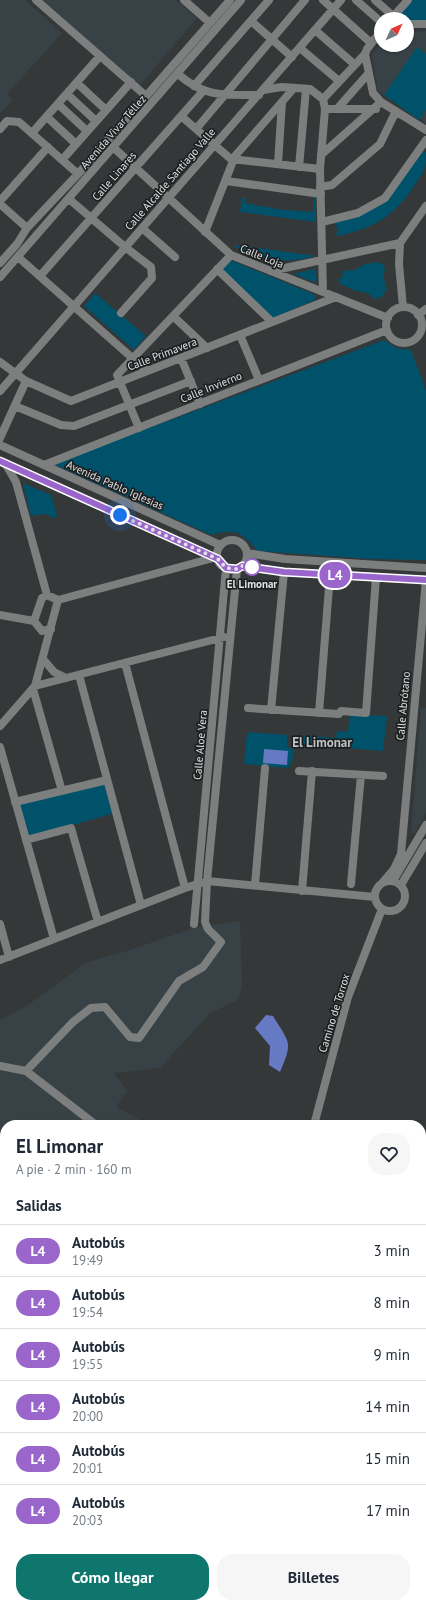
<!DOCTYPE html>
<html lang="es">
<meta charset="utf-8">
<style>
body{margin:0;font-family:"PT Sans",sans-serif;background:#f6f6f7;color:#1f2937;height:100vh;display:flex;flex-direction:column;font-size:15px;white-space:nowrap}
*{box-sizing:border-box;margin:0}
p{font-size:13px;color:#747a83}
.icon{flex:none;width:22px;height:22px;fill:none;stroke:currentColor;stroke-width:2;stroke-linecap:round;stroke-linejoin:round}
.map{position:relative;flex:1;overflow:hidden}
.side{position:absolute;left:0px;top:1120px;width:426px;height:488px;display:flex;flex-direction:column;background:#fff;border-radius:16px 16px 0 0;box-shadow:0 1px 3px #0004}
.side>*{flex:none}
.badge{padding:0 8px;border-radius:13px;font-size:14px;line-height:26px}
.needle{width:26px;rotate:46deg}
.tools{position:absolute;left:374px;top:12px;display:grid;gap:8px}
.tools a{display:grid;place-items:center;width:40px;height:40px;border-radius:50%;background:#fff;box-shadow:0 1px 3px #0004;font-size:20px}
.you{position:absolute;width:20px;height:20px;margin:-10px;border:3px solid #fff;border-radius:50%;background:#1a73e8;box-shadow:0 0 0 6px #1a73e833}
.map>.badge{position:absolute;translate:-50% -50%;box-shadow:0 0 0 2px #fff}
h2{padding:0 16px;font-size:15px;line-height:36px}
.round{display:grid;place-items:center;flex:none;width:42px;height:42px;border-radius:16px;background:#f6f6f7}
.summary{display:flex;align-items:center;justify-content:space-between;height:68px;padding:0 16px}
h1{font-size:19px;font-weight:600;line-height:30px}
.button{display:flex;gap:8px;margin-top:auto;padding:8px 16px}
.button a{flex:1;height:46px;border-radius:16px;background:#0f766e;color:#fff;font-size:16px;font-weight:600;line-height:46px;text-align:center}
.button a+a{background:#f6f6f7;color:#1f2937}
ul{padding:0;list-style:none}
li{display:flex;align-items:center;gap:12px;height:52px;padding:0 16px;border-top:1px solid #e0e1e3}
li div{flex:1}
li b{display:block;font-size:15px}
li em{font-style:normal}
li .badge{min-width:44px;font-weight:700;text-align:center}
.map>svg:first-child{display:block}
.built{fill:#384246}
.green{fill:#00526b}
.water{fill:#657ac3}
.lines{fill:none;stroke-linecap:round;stroke-linejoin:round}
.minor{stroke:#7d7f7f;stroke-width:8}
.line-casing{stroke:#fff;stroke-width:9}
.line{stroke:#9a66cc;stroke-width:6}
.walk{stroke:#dfe1e2;stroke-width:4;stroke-dasharray:0 7.2}
.stop-dot{fill:#fff;stroke:#9a66cc;stroke-width:2}
.labels{text-anchor:middle;stroke-width:3.5;stroke-linejoin:round;paint-order:stroke}
.street-label{font-size:11px;fill:#dfe1e2;stroke:#1d1f20}
.stop-label{font-size:11px;font-weight:bold;fill:#dfe1e2;stroke:#1d1f20}
.quarter-label{font-size:13px;font-weight:bold;fill:#bec2c4;stroke:#1d1f20}
</style>
<div class="map">
<svg width="426" height="1608" viewBox="0 0 426 1608">
<rect width="100%" height="100%" fill="#353839"/>
<path class="built" d="M0 0H25L62 33 7 94 13 99 0 114Z
M41 0H176L197 18 139 86Z
M426 31V123L378 91 372 54 381 43V45H407V32Z
M421 708H426V813L414 834 411 833Z
M240 921 242 987 238 1000 210 1013 160 1068 114 1073 127 1091 116 1107 151 1125H5V1135L0 1134V1020L28 1005 87 962 121 953 200 926Z
M0 1536 5 1537V1603H195V1608H0Z"/>
<path class="green" d="M413 0H426V20H407L398 16Z
M417 47 426 54V110L419 120 384 95Z
M422 150 426 153C426 172 423 173 412 189 392 218 372 229 337 236L336 233H338L335 221 370 211Z
M313 196H316V222L240 212 242 198H246L245 203 283 210 313 212Z
M235 245 316 256C281 265 267 259 235 247Z
M230 260 313 294 315 296V300L273 318 221 269Z
M379 262V264H384L385 270 383 275 387 291 384 292V295L380 298 378 296 377 299 373 298 368 293 356 291 340 284 338 279 343 277 342 271 355 270 365 264Z
M315 269 317 280 314 282 293 274Z
M95 293 146 336 134 350 84 306Z
M384 340 396 348 411 350 426 391V560L371 559 258 551C240 532 237 528 211 535L53 464Z
M23 483 51 495 57 516 55 518 44 514 31 516Z
M350 714 387 716 383 751 299 744V735L336 738 337 731 348 732Z
M247 732 287 735V747L294 748 292 763H289V768L244 764Z
M106 782 115 813 27 838 18 803Z
M426 1482V1608H196L195 1603H421V1483Z"/>
<path class="water" d="M264 749 288 751 287 765 263 763Z
M266 1015 273 1016C290 1044 293 1041 280 1072L269 1065 270 1046 255 1028Z"/>
<g class="lines">
<path class="minor" d="M36 0 146 96
M184 0 210 23
M323 0 371 43
M356 0 381 22
M375 0 393 16
M391 19 408 0
M251 21 292 57
M407 24H426
M315 30 354 64
M300 48 339 81
M365 54 373 93 381 102 426 130
M178 74C205 98 225 95 259 95
M77 83 106 110
M194 86 269 0
M263 90 282 87 310 89 323 99 325 109 320 169 323 292
M67 94 96 121
M323 99 365 54 367 49 381 31
M58 104 87 131
M325 109H376
M337 109 368 74
M181 116 232 160
M47 117 76 144
M0 129 7 121 19 122 78 174
M196 129 305 0
M32 133 100 56
M114 148 231 255 388 318
M321 155 381 102
M62 160 131 82
M232 160H240L320 169
M278 164 282 102
M299 167 306 89
M226 181 321 194
M320 187 332 185 380 144 396 111
M69 199 125 247 151 267 152 278 121 313
M0 201 48 147
M0 204 27 228
M322 222 358 213 385 198 426 140
M142 228 175 257
M205 232 235 156 294 88
M400 243 399 264 403 307
M18 257 147 371
M0 263 17 244 27 228 78 174 230 0
M217 269 272 322
M271 271 400 243 426 206
M40 276 204 90
M0 277 241 0
M386 325a18 18 0 1 1 36 0a18 18 0 1 1-36 0Z
M418 315 426 309
M173 316 207 348
M240 335 259 380
M181 358 200 404
M0 362 26 381 71 401 336 297
M0 391 341 0
M15 406 61 425 74 426 191 381
M139 428 117 375 231 255
M0 438 26 381
M0 445 220 545
M0 461 217 559
M5 463 16 482 47 595
M44 465 387 330
M217 555a15 15 0 1 1 30 0a15 15 0 1 1-30 0Z
M247 553 285 559 426 568
M242 566 284 572 426 580
M58 600 213 558
M0 615 34 621
M43 659 54 672 66 678
M125 663 185 888
M79 675 141 905
M35 686 224 637
M33 689 62 791
M248 708 339 714 341 711 366 713 376 577
M271 710 284 572
M319 713 330 575
M0 726 35 686 58 600 47 595 42 598 34 621 42 631 51 629
M0 747 54 939
M299 771 383 776
M15 802 107 780
M26 840 71 828 98 922
M375 896a15 15 0 1 1 30 0a15 15 0 1 1-30 0Z
M393 881 426 825
M382 883 394 869 401 854 426 580
M351 884 361 775
M255 885 265 768
M401 885 426 843
M302 891 312 771
M0 924 9 957
M194 924 226 568
M0 960 185 888 207 881 375 897
M0 1066 26 1071 96 1125
M26 1071 73 1022 91 1008 105 1007 130 1037 139 1038 179 981 203 967 221 942 208 929 205 922 207 881 237 569
M314 1125 348 997 382 909
M195 1603V1608"/>
</g>
<g class="lines">
<g class="line-casing">
<path id="line" d="M0 461 218 559 226 568 237 569 242 566 284 572 426 580"/>
</g>
<use href="#line" class="line"/>
<path class="walk" d="M120 515 218 559 226 568 237 569 242 566 252 567"/>
</g>
<circle class="stop-dot" cx="252" cy="567" r="8"/>
<g class="labels">
<g class="street-label">
<text transform="translate(113 132) rotate(-49)" y="4">Avenida Vivar Téllez</text>
<text transform="translate(114 176) rotate(-49)" y="4">Calle Linares</text>
<text transform="translate(170 179) rotate(-49)" y="4">Calle Alcalde Santiago Valle</text>
<text transform="translate(262 256) rotate(22)" y="4">Calle Loja</text>
<text transform="translate(162 354) rotate(-21)" y="4">Calle Primavera</text>
<text transform="translate(211 387) rotate(-22)" y="4">Calle Invierno</text>
<text transform="translate(115 485) rotate(24)" y="4">Avenida Pablo Iglesias</text>
<text transform="translate(403 706) rotate(-85)" y="4">Calle Abrótano</text>
<text transform="translate(200 745) rotate(-85)" y="4">Calle Aloe Vera</text>
<text transform="translate(334 1013) rotate(-73)" y="4">Camino de Torrox</text>
</g>
<g class="stop-label">
<text x="252" y="588">El Limonar</text>
</g>
<g class="quarter-label">
<text x="322" y="747">El Limonar</text>
</g>
</g>
</svg>
<div class="tools">
<a><svg class="needle" viewBox="-14 -14 28 28"><path d="M0-13l5 13h-10z" fill="#e53935"/><path d="M0 13l5-13h-10z" fill="#747a83"/></svg></a>
</div>
<div class="you" style="left:120px;top:515px"></div>
<b class="badge" style="left:335px;top:575px;background:#9a66cc;color:#fff">L4</b>
<section class="side">
<div class="summary"><div><h1>El Limonar</h1><p>A pie · 2 min · 160 m</p></div><a class="round"><svg class="icon" aria-label="heart" viewBox="0 0 24 24"><path d="M12 20l-8-8c-3-5 5-10 8-4 3-6 11-1 8 4z"/></svg></a></div>
<h2>Salidas</h2>
<ul>
<li><span class="badge" style="background:#9a66cc;color:#fff">L4</span><div><b>Autobús</b><p>19:49</p></div><em>3 min</em></li>
<li><span class="badge" style="background:#9a66cc;color:#fff">L4</span><div><b>Autobús</b><p>19:54</p></div><em>8 min</em></li>
<li><span class="badge" style="background:#9a66cc;color:#fff">L4</span><div><b>Autobús</b><p>19:55</p></div><em>9 min</em></li>
<li><span class="badge" style="background:#9a66cc;color:#fff">L4</span><div><b>Autobús</b><p>20:00</p></div><em>14 min</em></li>
<li><span class="badge" style="background:#9a66cc;color:#fff">L4</span><div><b>Autobús</b><p>20:01</p></div><em>15 min</em></li>
<li><span class="badge" style="background:#9a66cc;color:#fff">L4</span><div><b>Autobús</b><p>20:03</p></div><em>17 min</em></li>
</ul>
<div class="button"><a>Cómo llegar</a><a>Billetes</a></div>
</section>
</div>
